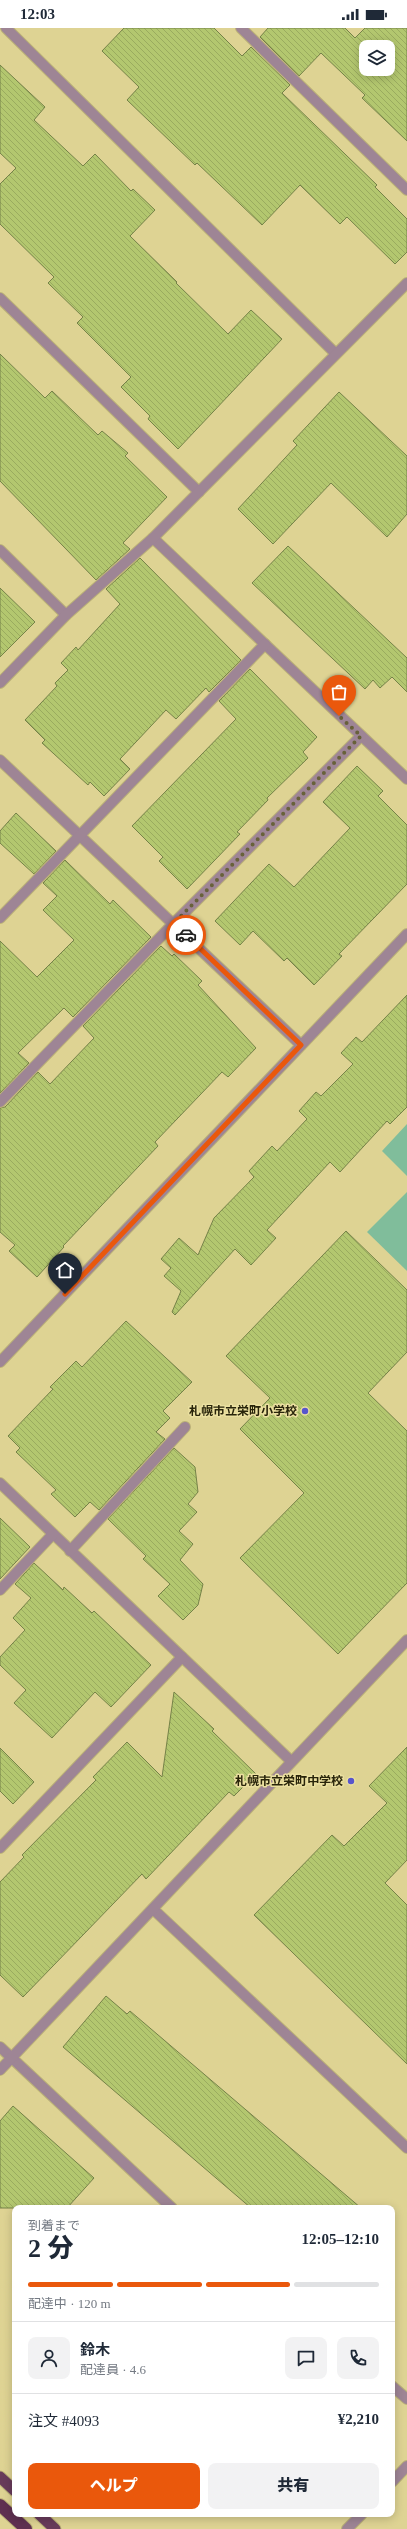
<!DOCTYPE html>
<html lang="ja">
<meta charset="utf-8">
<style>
:root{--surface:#fff;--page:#f2f2f3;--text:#1f2937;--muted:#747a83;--line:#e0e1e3;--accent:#ea580c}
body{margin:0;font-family:"Times New Roman","Noto Sans JP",serif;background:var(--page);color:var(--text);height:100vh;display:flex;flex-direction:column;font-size:15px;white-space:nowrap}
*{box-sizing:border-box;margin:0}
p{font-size:13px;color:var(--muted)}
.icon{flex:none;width:22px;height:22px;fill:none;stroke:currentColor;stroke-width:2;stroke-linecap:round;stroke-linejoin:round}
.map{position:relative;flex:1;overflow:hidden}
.panel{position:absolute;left:12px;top:2177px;width:383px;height:312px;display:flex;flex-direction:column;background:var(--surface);border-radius:8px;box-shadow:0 2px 10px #0003}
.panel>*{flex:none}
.tools{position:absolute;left:359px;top:12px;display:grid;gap:8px}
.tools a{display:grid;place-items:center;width:36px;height:36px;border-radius:8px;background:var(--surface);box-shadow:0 2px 10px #0003;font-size:20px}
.pin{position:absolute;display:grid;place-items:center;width:34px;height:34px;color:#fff;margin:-41px -17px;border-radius:50% 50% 50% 0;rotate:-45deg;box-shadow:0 0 4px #0007}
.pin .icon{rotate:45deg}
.courier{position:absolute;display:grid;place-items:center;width:40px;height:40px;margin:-20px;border:3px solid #ea580c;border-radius:50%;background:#fff;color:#222;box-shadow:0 1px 5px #0007}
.summary em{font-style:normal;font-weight:800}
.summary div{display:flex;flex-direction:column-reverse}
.summary{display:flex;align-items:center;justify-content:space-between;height:68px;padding:0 16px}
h1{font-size:26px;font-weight:800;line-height:30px}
.bar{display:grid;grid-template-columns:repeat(4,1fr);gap:6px 4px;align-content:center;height:48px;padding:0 16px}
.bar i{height:5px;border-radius:3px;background:var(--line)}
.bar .selected{background:var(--accent)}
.bar p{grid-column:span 4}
.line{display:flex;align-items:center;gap:10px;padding:0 16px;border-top:1px solid var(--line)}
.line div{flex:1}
.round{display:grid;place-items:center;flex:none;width:42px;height:42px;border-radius:8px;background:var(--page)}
.button{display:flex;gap:8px;margin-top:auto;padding:8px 16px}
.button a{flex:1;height:46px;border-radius:8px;background:var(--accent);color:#fff;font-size:16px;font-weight:800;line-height:46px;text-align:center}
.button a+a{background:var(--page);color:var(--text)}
.status{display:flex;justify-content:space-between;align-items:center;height:28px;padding:0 20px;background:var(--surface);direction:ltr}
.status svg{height:11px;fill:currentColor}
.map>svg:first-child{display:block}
.park{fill:#80bd9b}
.building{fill:url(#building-back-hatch);stroke:#758248;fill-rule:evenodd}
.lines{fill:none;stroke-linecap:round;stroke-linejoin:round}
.minor-casing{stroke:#bab078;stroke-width:12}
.trunk-casing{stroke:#bab078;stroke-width:13}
.motorway-casing{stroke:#bab078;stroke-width:14}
.minor{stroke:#9e8595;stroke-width:10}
.trunk{stroke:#683b5a;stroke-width:11}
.motorway{stroke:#5f3051;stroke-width:12}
.done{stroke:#68613a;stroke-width:4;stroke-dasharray:0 7.2}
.route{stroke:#ea580c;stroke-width:5}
.poi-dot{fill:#5855cc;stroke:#ebe0a0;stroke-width:1.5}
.labels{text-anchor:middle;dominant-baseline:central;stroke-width:3;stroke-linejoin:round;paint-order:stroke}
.poi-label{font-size:12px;font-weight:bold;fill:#28240a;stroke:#ebe0a0;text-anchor:end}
</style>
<div class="status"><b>12:03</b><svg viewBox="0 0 49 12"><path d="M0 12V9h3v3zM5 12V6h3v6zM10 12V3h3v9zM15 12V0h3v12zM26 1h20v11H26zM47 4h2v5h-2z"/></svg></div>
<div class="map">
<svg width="407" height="2501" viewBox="0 0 407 2501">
<defs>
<pattern id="building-back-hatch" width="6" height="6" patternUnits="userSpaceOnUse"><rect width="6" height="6" fill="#b3c76f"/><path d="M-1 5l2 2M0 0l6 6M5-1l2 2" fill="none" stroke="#9aab5f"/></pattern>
</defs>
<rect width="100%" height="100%" fill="#ded393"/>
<!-- park -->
<g class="park">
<polygon points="407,1096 407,1148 382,1123"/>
<polygon points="407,1164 407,1243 367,1204"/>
</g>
<!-- building -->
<g class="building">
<polygon points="124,0 214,0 242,28 251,19 290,57 282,65 377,157 375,159 407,191 407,224 395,236 347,189 340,196 300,157 262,197 197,135 195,137 127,72 139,59 102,23"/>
<path d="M 268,0 L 345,0 L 355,10 L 365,0 L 407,0 L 407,113 L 362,70 L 365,67 L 321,25 L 299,48 L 260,9 ZM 366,19 L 388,19 L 388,41 L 366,41 Z"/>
<polygon points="0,37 45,79 34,92 83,138 95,126 131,163 133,161 155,182 130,208 177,254 176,255 228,306 251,282 282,311 178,421 148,391 150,388 121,359 131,349 77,295 83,289 48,255 54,249 0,196 0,156 16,140 0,125"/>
<polygon points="0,326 45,370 52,363 98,407 102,403 128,425 125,428 167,469 123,515 130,521 96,552 0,453"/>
<polygon points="339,364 407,428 407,486 387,509 331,455 273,516 238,481 297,417 293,413"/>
<polygon points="288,518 407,630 407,664 392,649 380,660 373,652 365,661 252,555"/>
<polygon points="140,530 241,632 209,664 206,660 176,691 166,682 120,731 130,741 104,768 90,754 88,757 42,715 45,712 25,692 57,658 55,655 68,642 61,635 76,619 78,622 120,576 106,561"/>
<polygon points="0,560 35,594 0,629"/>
<polygon points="250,641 317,709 303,724 308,730 267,770 268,772 237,804 240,806 187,861 159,833 163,829 132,798 236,691 219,673"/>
<polygon points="357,738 383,763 378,768 407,797 407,856 339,926 342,928 314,957 287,930 284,933 253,903 240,917 215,893 269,836 294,859 350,800 323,774"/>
<polygon points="16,785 56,823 34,846 0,815 0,803"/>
<polygon points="65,832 110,876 113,872 151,909 73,989 64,980 18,1025 29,1035 0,1065 0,913 37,949 74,912 43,882 57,868 43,855"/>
<polygon points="161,918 172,928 174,926 202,953 198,957 256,1020 228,1049 222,1044 155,1114 158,1118 63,1218 64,1219 37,1249 9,1223 15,1217 0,1204 0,1080 5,1079 38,1044 50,1056 94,1010 83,998"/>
<polygon points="407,967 407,1079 390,1096 387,1093 340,1144 330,1134 267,1202 276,1210 251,1237 235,1221 175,1287 172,1284 181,1263 164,1248 171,1240 161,1231 179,1210 198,1227 214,1190 254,1149 249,1143 272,1118 277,1123 307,1091 299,1083 316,1064 321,1068 353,1036 341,1025 356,1009 362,1014"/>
<polygon points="346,1203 407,1262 407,1324 368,1365 407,1403 407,1555 338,1626 240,1530 304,1465 240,1401 270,1370 226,1328"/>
<polygon points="126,1293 192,1354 163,1383 170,1390 156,1404 165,1411 99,1482 90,1474 75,1489 51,1466 56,1462 16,1424 20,1420 8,1408 53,1361 50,1359 76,1333 82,1339"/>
<polygon points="174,1420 195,1439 198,1464 188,1476 197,1484 179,1503 193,1516 180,1532 203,1556 198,1577 183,1592 158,1568 170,1556 143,1531 146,1528 108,1491"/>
<polygon points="0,1490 30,1519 0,1551"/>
<polygon points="34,1535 63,1562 64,1559 92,1585 94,1583 151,1637 111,1679 95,1664 52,1710 14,1675 26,1662 0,1637 0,1629 25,1602 13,1590 31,1570 15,1556"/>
<polygon points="174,1664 214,1701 212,1703 256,1746 234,1768 229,1764 146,1851 142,1846 23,1969 0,1947 0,1854 24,1829 22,1827 96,1752 93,1749 127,1714 162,1749"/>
<polygon points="407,1719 407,1832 385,1855 407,1877 407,2036 254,1887 332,1807 344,1818 387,1775 369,1758"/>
<polygon points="0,1720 34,1754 13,1776 0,1763"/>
<polygon points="106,1968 127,1986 130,1983 361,2180 251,2180 63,2019"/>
<polygon points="13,2078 94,2150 67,2180 0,2180 0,2093"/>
</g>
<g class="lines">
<!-- minor casing -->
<g class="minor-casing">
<g id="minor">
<polyline points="6,0 335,325"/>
<polyline points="241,0 407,162"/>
<polyline points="0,270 199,464"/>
<polyline points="153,510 407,751"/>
<polyline points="0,522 66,587"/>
<polyline points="0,655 66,587 153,510 407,255"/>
<polyline points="0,732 301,1017"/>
<polyline points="0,890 265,616"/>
<polyline points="0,1074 173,896 361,708"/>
<polyline points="0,1334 407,906"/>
<polyline points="0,1455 291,1733"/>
<polyline points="70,1523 185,1399"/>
<polyline points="0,1562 53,1506"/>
<polyline points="0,1820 182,1629"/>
<polyline points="153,1881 407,2120"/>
<polyline points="0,2019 172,2180"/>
<polyline points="0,2042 407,1612"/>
<polyline points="392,2358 407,2371"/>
<polyline points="392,2454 407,2438"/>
<polyline points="347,2501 362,2486"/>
</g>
</g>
<!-- trunk casing -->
<g class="trunk-casing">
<g id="trunk">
<polyline points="0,2449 15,2463"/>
<polyline points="39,2486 55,2501"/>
</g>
</g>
<!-- motorway casing -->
<g class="motorway-casing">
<polyline id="motorway" points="0,2477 26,2501"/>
</g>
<!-- minor -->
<use href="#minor" class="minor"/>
<!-- trunk -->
<use href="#trunk" class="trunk"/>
<!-- motorway -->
<use href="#motorway" class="motorway"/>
</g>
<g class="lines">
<!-- done -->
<polyline class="done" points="186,907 173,896 361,708 339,688"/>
<!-- route -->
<polyline class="route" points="65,1266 301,1017 186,907"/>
</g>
<!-- markers -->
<g class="poi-dot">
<circle cx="305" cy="1383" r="4"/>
<circle cx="351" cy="1753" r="4"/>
</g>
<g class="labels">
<!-- poi labels -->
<g class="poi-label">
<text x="297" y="1383">札幌市立栄町小学校</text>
<text x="343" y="1753">札幌市立栄町中学校</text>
</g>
</g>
</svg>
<div class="tools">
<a><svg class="icon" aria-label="layers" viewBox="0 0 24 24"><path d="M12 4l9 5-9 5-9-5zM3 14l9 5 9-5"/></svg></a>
</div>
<div class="pin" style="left:339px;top:688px;background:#ea580c"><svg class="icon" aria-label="bag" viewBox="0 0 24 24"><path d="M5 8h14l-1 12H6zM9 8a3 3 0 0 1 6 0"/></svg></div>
<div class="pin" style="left:65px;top:1266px;background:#1f2937"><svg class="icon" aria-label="home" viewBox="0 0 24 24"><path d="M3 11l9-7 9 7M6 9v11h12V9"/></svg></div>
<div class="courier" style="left:186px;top:907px"><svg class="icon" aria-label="car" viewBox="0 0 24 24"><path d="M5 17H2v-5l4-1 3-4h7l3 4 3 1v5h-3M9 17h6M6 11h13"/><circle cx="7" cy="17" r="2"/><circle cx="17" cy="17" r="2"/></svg></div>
<section class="panel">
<div class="summary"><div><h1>2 分</h1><p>到着まで</p></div><em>12:05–12:10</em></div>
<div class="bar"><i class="selected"></i><i class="selected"></i><i class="selected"></i><i></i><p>配達中 · 120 m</p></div>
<div class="line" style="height:72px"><a class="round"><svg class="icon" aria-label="person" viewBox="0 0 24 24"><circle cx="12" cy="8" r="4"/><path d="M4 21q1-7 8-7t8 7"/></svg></a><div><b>鈴木</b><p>配達員 · 4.6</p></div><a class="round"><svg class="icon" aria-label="chat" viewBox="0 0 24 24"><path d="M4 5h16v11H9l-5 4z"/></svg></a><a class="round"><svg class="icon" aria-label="phone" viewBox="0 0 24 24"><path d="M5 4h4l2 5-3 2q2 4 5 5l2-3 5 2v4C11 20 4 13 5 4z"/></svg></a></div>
<div class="line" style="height:52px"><div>注文 #4093</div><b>¥2,210</b></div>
<div class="button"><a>ヘルプ</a><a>共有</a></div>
</section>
</div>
